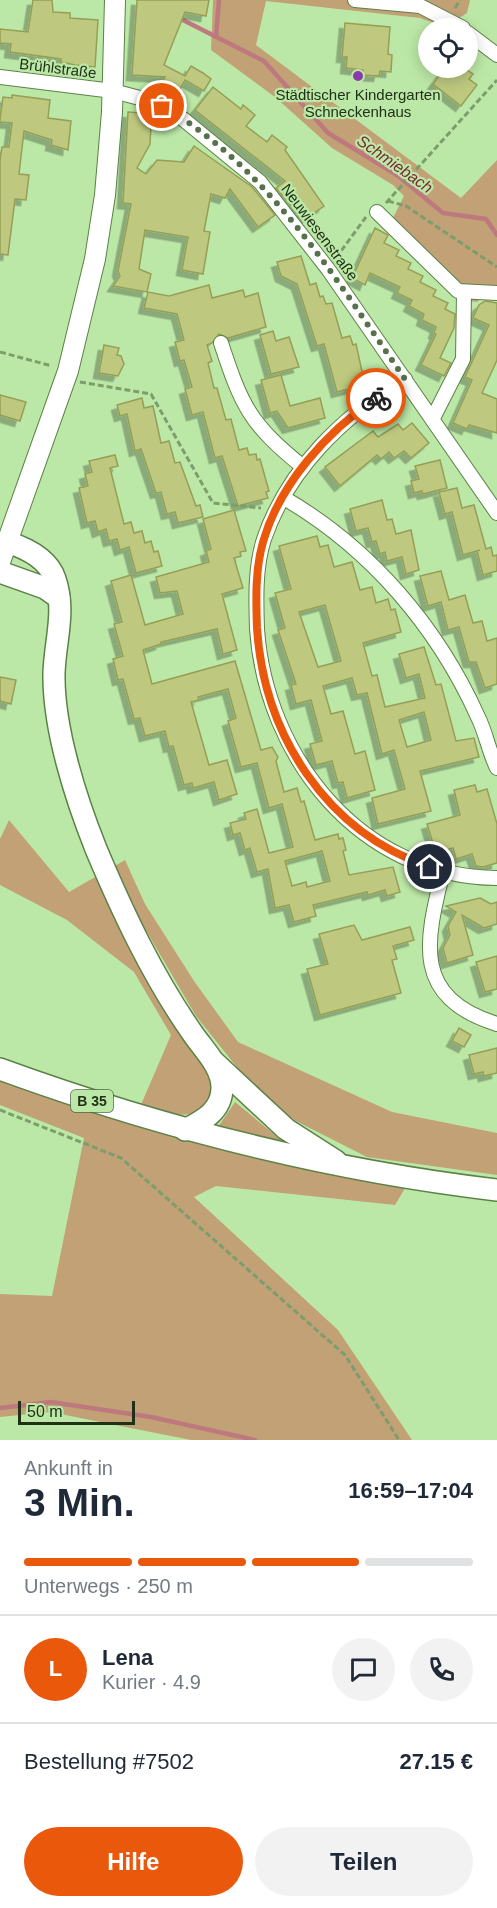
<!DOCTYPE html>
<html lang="de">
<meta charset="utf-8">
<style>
:root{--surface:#fff;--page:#f2f2f3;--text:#1f2937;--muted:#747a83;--line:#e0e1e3;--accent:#ea580c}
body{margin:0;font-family:Helvetica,sans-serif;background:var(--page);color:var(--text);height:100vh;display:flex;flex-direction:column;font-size:22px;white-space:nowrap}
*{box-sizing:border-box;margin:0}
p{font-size:20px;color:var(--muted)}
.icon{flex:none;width:33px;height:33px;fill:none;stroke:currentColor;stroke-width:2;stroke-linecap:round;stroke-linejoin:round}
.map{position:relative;height:1440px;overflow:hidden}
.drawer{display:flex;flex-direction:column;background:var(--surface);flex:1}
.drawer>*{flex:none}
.controls{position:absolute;left:418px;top:18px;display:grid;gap:12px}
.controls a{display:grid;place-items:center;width:60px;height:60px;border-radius:50%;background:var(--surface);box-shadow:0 3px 15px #0003;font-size:30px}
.scale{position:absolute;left:18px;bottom:15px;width:117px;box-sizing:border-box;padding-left:6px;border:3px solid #213118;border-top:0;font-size:16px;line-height:21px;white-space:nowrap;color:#213118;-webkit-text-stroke:4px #bce8a7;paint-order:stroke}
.pin{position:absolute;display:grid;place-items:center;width:51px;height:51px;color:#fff;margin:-26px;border:3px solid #fff;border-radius:50%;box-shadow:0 2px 6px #0007}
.courier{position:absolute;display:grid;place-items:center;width:60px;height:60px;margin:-30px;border:4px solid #ea580c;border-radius:50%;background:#fff;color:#222;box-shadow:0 2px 8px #0007}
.overview em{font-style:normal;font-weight:700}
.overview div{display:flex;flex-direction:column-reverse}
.overview{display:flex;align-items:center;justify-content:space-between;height:102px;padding:0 24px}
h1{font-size:39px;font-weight:700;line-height:45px}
.bar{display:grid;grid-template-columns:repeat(4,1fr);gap:9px 6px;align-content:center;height:72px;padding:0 24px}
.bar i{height:8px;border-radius:4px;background:var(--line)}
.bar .active{background:var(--accent)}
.bar p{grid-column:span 4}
.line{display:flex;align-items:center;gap:15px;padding:0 24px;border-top:2px solid var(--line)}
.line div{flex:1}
.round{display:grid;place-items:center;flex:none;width:63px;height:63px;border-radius:32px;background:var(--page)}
.button{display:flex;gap:12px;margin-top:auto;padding:12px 24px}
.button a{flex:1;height:69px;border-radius:36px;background:var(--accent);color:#fff;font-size:24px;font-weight:700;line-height:69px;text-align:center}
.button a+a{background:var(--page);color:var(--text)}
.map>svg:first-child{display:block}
.green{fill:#c1a175}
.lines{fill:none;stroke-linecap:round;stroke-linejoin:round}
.stream{stroke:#bd797e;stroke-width:4.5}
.building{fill:#bec97f;stroke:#959f56;stroke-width:1.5;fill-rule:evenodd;filter:url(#shadow)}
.street-casing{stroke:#5b8246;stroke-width:16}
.secondary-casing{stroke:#5b8246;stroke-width:22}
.primary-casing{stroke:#5b8246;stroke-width:24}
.path{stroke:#7c9d6c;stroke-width:3;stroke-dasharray:6 3;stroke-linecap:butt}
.street{stroke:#fff;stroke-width:14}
.secondary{stroke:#fff;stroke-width:20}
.primary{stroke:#fff;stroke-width:21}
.done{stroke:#57714a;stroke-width:6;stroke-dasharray:0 10.8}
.route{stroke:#ea580c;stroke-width:8}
.poi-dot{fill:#8b3aa9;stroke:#bce8a7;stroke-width:2}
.labels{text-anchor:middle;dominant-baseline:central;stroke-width:4.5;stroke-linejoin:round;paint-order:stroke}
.shield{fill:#bce8a7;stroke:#506843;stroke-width:1.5}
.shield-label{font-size:14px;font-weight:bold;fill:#213118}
.street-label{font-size:15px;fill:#213118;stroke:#bce8a7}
.poi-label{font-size:15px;fill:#213118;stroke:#bce8a7}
.water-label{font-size:16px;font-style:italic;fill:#7b2834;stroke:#bce8a7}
</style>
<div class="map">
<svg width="497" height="1440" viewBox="0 0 497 1440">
<defs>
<filter id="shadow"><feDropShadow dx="-5.5" dy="5.5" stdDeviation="0" flood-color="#0004"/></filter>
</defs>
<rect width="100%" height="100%" fill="#bce8a7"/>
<!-- green -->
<g class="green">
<polygon points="213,0 470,0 467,13 445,27 420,18 266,1 256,45 461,198 497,160 497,297 488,293 477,302 460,300 388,228 404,196 393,185 332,148 275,97 211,50"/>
<polygon points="9,820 69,892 97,876 180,1032 206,1070 211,1081 210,1101 195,1114 170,1115 140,1107 171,1035 134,972 67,920 0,885 0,839"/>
<polygon points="125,860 145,904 194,981 238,1042 392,1112 497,1133 497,1175 367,1157 294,1120 248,1081 196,1016 137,915 113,867"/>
<polygon points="0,1079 81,1108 154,1130 407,1185 395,1205 216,1186 194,1197 338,1330 412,1440 191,1440 50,1412 0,1417 0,1294 52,1296 84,1138 0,1105"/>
<polygon points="235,1102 281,1140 280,1142 218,1127"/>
</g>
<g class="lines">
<!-- stream -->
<g class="stream">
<polyline points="179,18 264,61 328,133 397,175 443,213 486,219 497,235"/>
<polyline points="216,37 219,0"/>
<polyline points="0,1408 51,1402 151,1417 255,1440"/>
</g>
</g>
<!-- building -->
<g class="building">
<polygon points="33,0 52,0 53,12 70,13 70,18 98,20 95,67 75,65 61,62 61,59 10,52 11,44 0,43 0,29 28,32"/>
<polygon points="137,0 209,0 206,16 185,12 164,65 185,76 191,66 203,73 211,79 204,91 185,80 174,100 158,91 165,77 132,75"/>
<polygon points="345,23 390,27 388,54 392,55 391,72 380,71 379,76 363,75 363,70 346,68 347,57 342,57"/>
<polygon points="445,68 464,68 473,74 469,79 477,85 461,106 433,84"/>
<polygon points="213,87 241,109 243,105 255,115 246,126 267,142 272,135 287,147 285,150 324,206 304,220 276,188 285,181 195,110"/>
<polygon points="12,95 50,100 48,118 71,121 68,150 51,145 52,140 24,131 19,174 29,175 26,200 15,199 8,255 0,254 0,160 2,147 9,147 12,123 0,122 0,119 3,97 12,98"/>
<polygon points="128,112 156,114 155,125 151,125 150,144 137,168 146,174 157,160 184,162 194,146 252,187 275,215 258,227 230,189 225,198 211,194 204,231 210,232 203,274 182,270 188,237 145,230 139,269 151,274 147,292 113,286 120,276 118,271 131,204 123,203"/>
<polygon points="375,228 388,235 384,243 399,250 396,256 411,263 408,269 423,276 420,282 436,290 433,296 448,303 445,309 455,314 454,328 440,358 451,363 444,376 421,365 436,334 434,333 436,327 422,320 424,314 409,306 412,300 397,293 400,287 370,273 365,285 352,278"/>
<polygon points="301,256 310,285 316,283 320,297 323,296 326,304 332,303 342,338 350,336 353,345 356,344 365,385 337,392 324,344 317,346 297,284 281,276 277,262"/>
<polygon points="209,285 212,298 243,290 245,297 258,293 266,327 228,338 219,334 212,343 207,345 212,361 208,363 214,388 217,388 226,420 231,419 239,450 247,448 249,455 256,454 257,460 260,459 269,491 266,492 268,498 238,506 222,456 215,458 203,412 192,415 185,389 192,387 184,360 180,361 175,342 184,340 177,314 144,308 148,292 169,296"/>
<polygon points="485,301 497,303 497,360 482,393 497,399 497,433 469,425 467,429 453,423 472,380 465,377 489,325 473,318 479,305"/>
<polygon points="273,331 276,341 289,337 299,367 271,374 260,335"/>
<polygon points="104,345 119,348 117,355 121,356 124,364 118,376 99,373"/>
<polygon points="281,375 290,406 320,398 325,418 288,428 277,411 270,413 261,380"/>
<polygon points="0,395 26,402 20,421 0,415"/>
<polygon points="142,398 144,408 153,406 161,443 169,441 175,463 180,462 196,506 200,505 203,517 178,523 175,512 167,514 161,492 156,493 141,449 135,451 127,414 120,416 117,405"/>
<polygon points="412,423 429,443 411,458 404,451 394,458 389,452 381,459 377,455 340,486 325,467 373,431 378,437 398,424 403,430"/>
<polygon points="115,455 118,466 110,468 124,524 131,522 134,533 142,531 145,543 151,541 154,552 158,551 162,566 136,573 129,547 120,550 117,539 109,541 106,529 98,532 95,521 87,523 79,488 88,486 85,474 92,472 89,461"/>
<polygon points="440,460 447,488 423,494 422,491 414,493 411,481 419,479 415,466"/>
<polygon points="457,488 462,508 474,505 486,549 491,547 493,556 497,555 497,571 483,575 477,551 480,550 463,555 452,512 445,514 439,492"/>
<polygon points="382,500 387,520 392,519 396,534 411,530 419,570 406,574 402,557 387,561 385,552 380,554 376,541 372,542 368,528 356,531 350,509"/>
<path d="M 234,510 L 246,551 L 240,552 L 241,556 L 234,558 L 243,588 L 222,594 L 237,650 L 223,654 L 217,629 L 161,642 L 161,644 L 143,650 L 152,684 L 235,661 L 261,750 L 272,747 L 278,757 L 276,761 L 284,792 L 297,788 L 301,802 L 304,801 L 315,840 L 338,834 L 339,839 L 343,838 L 346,850 L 343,851 L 349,875 L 393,867 L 400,892 L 387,896 L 385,890 L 368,895 L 367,892 L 313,905 L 316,916 L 294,922 L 289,905 L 275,908 L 268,869 L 257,872 L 250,848 L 245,850 L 240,833 L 233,835 L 230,823 L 246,819 L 244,813 L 257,809 L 269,853 L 293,847 L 282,804 L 269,808 L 257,763 L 241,767 L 228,721 L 236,718 L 228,689 L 198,697 L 199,700 L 191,702 L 209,765 L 227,760 L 237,794 L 219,800 L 214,782 L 193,788 L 192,783 L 184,785 L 173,746 L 169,747 L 165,731 L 145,736 L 140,718 L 134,719 L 123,679 L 118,680 L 113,659 L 123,656 L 114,624 L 122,622 L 111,581 L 131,575 L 145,625 L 183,614 L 177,591 L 160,593 L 156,577 L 209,562 L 206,551 L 211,549 L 203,519 ZM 322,851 L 330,881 L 307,887 L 306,882 L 292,886 L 285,861 Z"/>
<path d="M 317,536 L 320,547 L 328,545 L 334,567 L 352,562 L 360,590 L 372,587 L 376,603 L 388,599 L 391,610 L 395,609 L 401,632 L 363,643 L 372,676 L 377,675 L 385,707 L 425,698 L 419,674 L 406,678 L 399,654 L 424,647 L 436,685 L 441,684 L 456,741 L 474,738 L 479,757 L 420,771 L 431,811 L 378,824 L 372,798 L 405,789 L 394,750 L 382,754 L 367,693 L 357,695 L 352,678 L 323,686 L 331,714 L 343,711 L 355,754 L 365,751 L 375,790 L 347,798 L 343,782 L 338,783 L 332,761 L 316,765 L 310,744 L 322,741 L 311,700 L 296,704 L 291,685 L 296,684 L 278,630 L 285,628 L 275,593 L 291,589 L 279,546 ZM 325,605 L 341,661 L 318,667 L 299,612 ZM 424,712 L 431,740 L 407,747 L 399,720 Z"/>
<polygon points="441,571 449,600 465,595 473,623 482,621 487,641 497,638 497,684 485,688 476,662 469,662 459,627 448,630 441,602 428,606 420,576"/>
<polygon points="0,677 16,680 11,704 0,701"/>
<polygon points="475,785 477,792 487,789 497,824 497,863 483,867 476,866 472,854 456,859 453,848 436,853 427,824 460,815 454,790"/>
<polygon points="480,898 491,904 497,902 497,924 484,928 462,915 473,955 447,963 443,948 450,935 448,926 456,912 446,906"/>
<polygon points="354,925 362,940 410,927 414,940 393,946 397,959 392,960 401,993 320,1015 307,969 328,964 319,934"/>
<polygon points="497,956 497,989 485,992 476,962"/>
<polygon points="459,1028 471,1035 464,1047 452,1041"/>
<polygon points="497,1048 497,1073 484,1076 483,1072 474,1074 469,1055"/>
</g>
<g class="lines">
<!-- street casing -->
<g class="street-casing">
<g id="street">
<polyline points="355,0 420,6 463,28"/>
<polyline points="468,33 497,55"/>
<polyline points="0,77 113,91 151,101 183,119 260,182 328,269 497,513"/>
<polyline points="377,212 458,291 497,293"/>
<path d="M 221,343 C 242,407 250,424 303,467"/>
<path d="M 405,379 C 343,416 288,469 264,539 C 255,567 256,599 257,629 C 266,757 360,877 497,878"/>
<polyline points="433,418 463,359 464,293"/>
<path d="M 284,498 C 370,548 437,626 478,717 C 486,733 489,752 497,768"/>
<path d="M 443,871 C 426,941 411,997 497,1024"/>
</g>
</g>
<!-- secondary casing -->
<g class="secondary-casing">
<polyline id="secondary" points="0,562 68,371 95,259 105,195 112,112 115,0"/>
</g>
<!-- primary casing -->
<g class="primary-casing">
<g id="primary">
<path d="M 7,542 C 26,548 48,558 55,579 C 66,611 55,641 54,673 C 53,728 76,799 96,849 C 123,913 153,977 193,1034 C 204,1050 223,1068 222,1089 C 221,1112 202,1121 185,1130"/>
<polyline points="0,572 45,588 59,598"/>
<polyline points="214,1062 286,1129 336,1161"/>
<path d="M 0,1069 C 162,1128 326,1170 497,1190"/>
</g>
</g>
<!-- path -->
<g class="path">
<polyline points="455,8 460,0"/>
<polyline points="388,201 406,206 497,267"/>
<polyline points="386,203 497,80"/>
<polyline points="336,258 366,217"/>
<polyline points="0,352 52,366"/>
<polyline points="80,382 151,394 213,503 261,508"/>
<polyline points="0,1110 121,1158 345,1355 399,1440"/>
</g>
<!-- street -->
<use href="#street" class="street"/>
<!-- secondary -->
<use href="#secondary" class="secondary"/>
<!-- primary -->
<use href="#primary" class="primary"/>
</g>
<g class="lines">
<!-- done -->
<path class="done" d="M 162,106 C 270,168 336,280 405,379 L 376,398"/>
<!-- route -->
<path class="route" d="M 376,398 C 327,432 280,483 263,542 C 255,570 256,600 257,628 C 264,735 326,832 430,867"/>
</g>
<!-- markers -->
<circle class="poi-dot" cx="358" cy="76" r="6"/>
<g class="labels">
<!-- shield labels -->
<rect class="shield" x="71" y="1090" width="42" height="22" rx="4.5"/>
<g class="shield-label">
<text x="92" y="1101">B 35</text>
</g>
<!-- street labels -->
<g class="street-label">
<text transform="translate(58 68) rotate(7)">Brühlstraße</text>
<text transform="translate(320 232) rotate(53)">Neuwiesenstraße</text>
</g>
<!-- poi labels -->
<g class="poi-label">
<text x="358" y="94">Städtischer Kindergarten<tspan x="358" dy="17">Schneckenhaus</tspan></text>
</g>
<!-- water labels -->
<g class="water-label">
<text transform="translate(395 164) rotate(35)">Schmiebach</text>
</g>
</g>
</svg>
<div class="controls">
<a><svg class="icon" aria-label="locate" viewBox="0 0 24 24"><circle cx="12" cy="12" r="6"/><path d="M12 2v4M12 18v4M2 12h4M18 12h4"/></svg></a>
</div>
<div class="scale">50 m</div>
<div class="pin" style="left:162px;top:106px;background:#ea580c"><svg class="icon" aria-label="bag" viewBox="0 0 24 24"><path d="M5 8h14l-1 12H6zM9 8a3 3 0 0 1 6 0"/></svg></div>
<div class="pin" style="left:430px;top:867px;background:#1f2937"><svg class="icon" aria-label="home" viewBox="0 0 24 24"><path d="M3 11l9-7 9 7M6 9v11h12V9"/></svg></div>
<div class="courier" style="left:376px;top:398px"><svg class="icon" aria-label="bike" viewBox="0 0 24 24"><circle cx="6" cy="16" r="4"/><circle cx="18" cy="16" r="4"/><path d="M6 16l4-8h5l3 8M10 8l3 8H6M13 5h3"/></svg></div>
</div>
<section class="drawer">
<div class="overview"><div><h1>3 Min.</h1><p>Ankunft in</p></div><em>16:59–17:04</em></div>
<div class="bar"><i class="active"></i><i class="active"></i><i class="active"></i><i></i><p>Unterwegs · 250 m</p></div>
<div class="line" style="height:108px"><b class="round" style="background:var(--accent);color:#fff">L</b><div><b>Lena</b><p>Kurier · 4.9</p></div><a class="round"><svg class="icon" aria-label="chat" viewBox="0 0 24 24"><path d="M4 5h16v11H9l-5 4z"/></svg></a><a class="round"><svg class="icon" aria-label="phone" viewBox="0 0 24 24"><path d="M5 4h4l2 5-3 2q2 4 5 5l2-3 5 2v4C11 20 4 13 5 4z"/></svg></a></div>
<div class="line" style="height:78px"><div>Bestellung #7502</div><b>27.15 €</b></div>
<div class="button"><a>Hilfe</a><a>Teilen</a></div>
</section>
